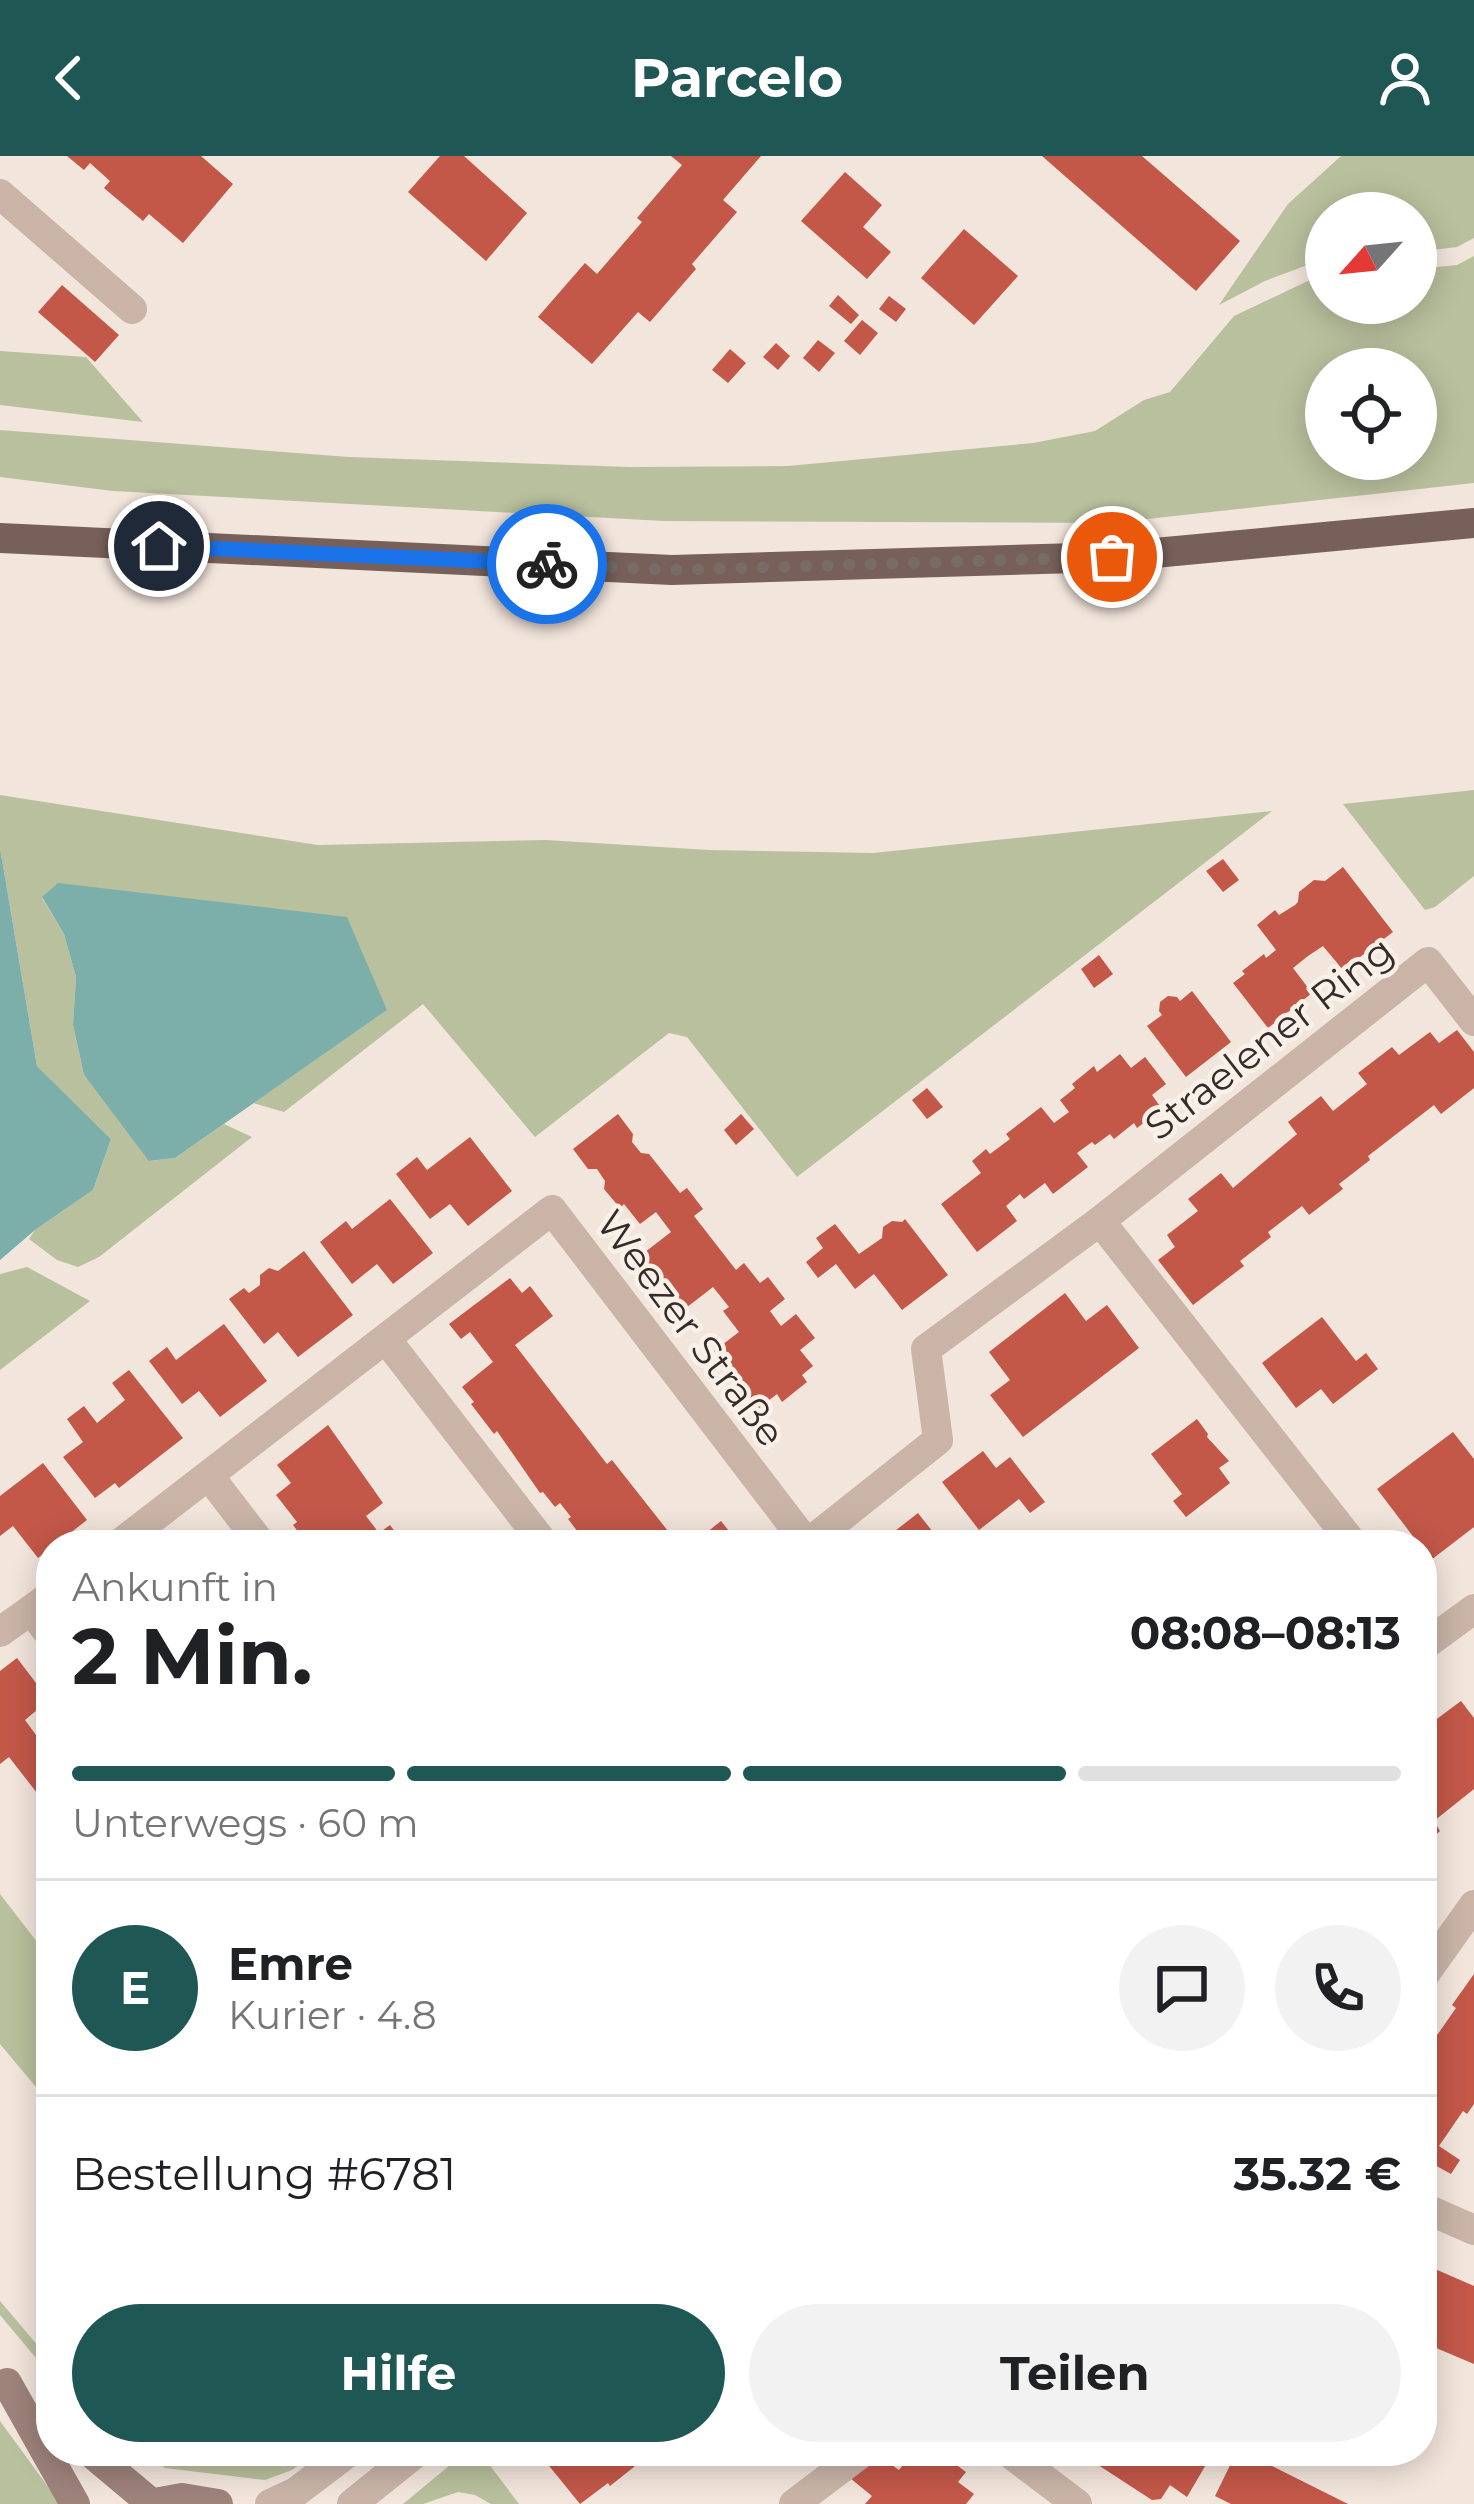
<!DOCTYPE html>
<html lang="de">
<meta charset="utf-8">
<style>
:root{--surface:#fff;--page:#f2f2f2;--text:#202124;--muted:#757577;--line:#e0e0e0;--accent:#1f5754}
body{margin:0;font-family:Montserrat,sans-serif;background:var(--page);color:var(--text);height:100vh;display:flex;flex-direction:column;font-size:45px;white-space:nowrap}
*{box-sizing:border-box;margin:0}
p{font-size:39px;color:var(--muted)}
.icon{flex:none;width:66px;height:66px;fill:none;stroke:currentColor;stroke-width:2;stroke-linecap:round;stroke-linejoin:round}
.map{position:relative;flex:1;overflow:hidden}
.panel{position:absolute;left:36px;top:1374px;width:1401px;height:936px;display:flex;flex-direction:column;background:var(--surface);border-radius:48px;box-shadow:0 6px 30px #0003}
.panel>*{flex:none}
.needle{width:78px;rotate:243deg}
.controls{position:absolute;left:1305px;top:36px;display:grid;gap:24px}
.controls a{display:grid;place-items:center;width:132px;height:132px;border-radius:50%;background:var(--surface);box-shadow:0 6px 30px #0003;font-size:60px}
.pin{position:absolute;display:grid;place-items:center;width:102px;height:102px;color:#fff;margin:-51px;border:6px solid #fff;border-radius:50%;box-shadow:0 3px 12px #0007}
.courier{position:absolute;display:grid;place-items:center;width:120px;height:120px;margin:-60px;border:9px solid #1a73e8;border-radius:50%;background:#fff;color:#222;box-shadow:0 3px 15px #0007}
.headline em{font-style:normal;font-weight:700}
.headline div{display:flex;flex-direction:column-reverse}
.headline{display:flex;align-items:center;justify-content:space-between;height:204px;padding:0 36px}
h1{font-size:78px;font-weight:700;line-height:90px}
.bar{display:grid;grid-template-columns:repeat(4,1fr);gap:18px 12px;align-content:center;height:144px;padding:0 36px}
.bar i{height:15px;border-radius:9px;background:var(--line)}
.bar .on{background:var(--accent)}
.bar p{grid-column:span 4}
.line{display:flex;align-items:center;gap:30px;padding:0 36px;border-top:3px solid var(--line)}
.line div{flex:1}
.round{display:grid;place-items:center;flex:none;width:126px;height:126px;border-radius:63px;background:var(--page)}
.primary-button{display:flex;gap:24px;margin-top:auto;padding:24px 36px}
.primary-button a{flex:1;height:138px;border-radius:72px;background:var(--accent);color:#fff;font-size:48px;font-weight:700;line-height:138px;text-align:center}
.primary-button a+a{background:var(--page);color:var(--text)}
header{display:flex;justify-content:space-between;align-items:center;height:156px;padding:0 36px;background:var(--accent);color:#fff;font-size:54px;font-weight:700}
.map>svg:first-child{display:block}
.green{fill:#b9c09d;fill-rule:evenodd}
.water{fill:#7caeaa}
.building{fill:#c35849}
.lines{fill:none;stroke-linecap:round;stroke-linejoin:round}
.street{stroke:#cab4a8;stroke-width:30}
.secondary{stroke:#9d837a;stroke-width:30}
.primary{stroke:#78605a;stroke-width:30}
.done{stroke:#786c67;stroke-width:12;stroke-dasharray:0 21.6}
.route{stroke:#1a73e8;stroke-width:15}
.labels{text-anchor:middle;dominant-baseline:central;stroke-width:9;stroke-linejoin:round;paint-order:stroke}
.street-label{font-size:39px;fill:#372b28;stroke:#f9f0e9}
</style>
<header><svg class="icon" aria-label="back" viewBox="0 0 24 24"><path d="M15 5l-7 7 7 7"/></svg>Parcelo<svg class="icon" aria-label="person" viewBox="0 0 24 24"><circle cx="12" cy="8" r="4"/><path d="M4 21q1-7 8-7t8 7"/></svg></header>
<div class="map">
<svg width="1474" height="2348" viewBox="0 0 1474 2348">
<rect width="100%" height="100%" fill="#f2e5dc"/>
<!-- green -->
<g class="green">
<polygon points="1341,0 1474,0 1474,82 1457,91 1416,96 1416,57 1326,57 1326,102 1265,125 1219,149 1288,48"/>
<path d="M 1474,100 L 1474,327 L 1111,367 L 663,365 L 113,335 L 0,321 L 0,274 L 349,301 L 629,311 L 788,310 L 1033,287 L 1095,275 L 1144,244 L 1170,236 L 1234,160 L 1314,122 L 1326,121 L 1326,147 L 1416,147 L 1416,113 L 1457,109 ZM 1326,213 L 1416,213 L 1416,303 L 1326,303 Z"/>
<polygon points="0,195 86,201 143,266 0,249"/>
<polygon points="1474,634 1474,720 1435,751 1425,754 1343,648"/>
<polygon points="0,639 318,689 546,684 709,694 873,697 1272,655 797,1021 687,881 669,877 535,981 423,848 284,956 253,947 387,854 42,742 64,778 76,821 73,869 84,919 150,1005 175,1002 224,968 252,981 99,1101 78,1111 57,1104 29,1083 35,1074 93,1034 111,983 37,910 0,692"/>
<polygon points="27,1111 90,1145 0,1214 0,1118"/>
<polygon points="0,1738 51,1804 51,1949 0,1888"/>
<polygon points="0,2145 51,2205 51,2220 0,2159"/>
<polygon points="0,2265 54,2339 59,2348 0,2348"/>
<polygon points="141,2295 319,2295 292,2314 265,2324 165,2312"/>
<polygon points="467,2295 479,2295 519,2348 491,2348 475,2339 458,2336 423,2348 403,2348"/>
</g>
<!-- water -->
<g class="water">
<polygon points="0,692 37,910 111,983 93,1034 35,1074 0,1104"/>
<polygon points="58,727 347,761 387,854 175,1002 149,1005 84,919 73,869 76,821 64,778 42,741"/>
</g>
<!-- building -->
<g class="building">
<polygon points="67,0 201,0 233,28 183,87 149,58 143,65 104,32 110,25 90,7 84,14"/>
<polygon points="440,0 464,0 527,57 486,105 408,36"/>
<polygon points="671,0 761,0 723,44 737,56 692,108 696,113 650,166 638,156 592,208 538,161 585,107 597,118 642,66 637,62 682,9"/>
<polygon points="1042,0 1142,0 1240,85 1196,135"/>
<polygon points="845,16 882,49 863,71 891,96 867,123 801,65"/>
<polygon points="964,73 1018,120 974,169 921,122"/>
<polygon points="62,129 119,179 95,206 38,156"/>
<polygon points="838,139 859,159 851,168 829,150"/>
<polygon points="889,140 906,153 896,166 879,153"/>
<polygon points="862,164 878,177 860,199 844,185"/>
<polygon points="818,184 835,197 819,216 803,202"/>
<polygon points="776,187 790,200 778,214 763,201"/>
<polygon points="730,193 746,207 728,227 712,214"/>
<polygon points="1223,703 1239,724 1223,736 1206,715"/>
<polygon points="1343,711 1393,776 1343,814 1323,790 1308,800 1293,812 1312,837 1268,872 1233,827 1245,818 1242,815 1264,798 1266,802 1276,794 1257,769 1275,754 1279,759 1295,749 1298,746 1299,736 1314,724 1325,725"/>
<polygon points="1099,799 1113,818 1094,832 1081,813"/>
<polygon points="1192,835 1231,886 1186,921 1147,870 1162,859 1159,855 1160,846 1168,840 1177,841 1180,845"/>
<polygon points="1457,874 1474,896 1474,932 1441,958 1434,949 1368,1000 1370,1004 1339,1028 1343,1033 1309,1059 1302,1050 1268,1076 1271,1081 1240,1105 1244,1110 1193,1149 1158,1104 1175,1091 1167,1079 1198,1055 1188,1043 1221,1017 1233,1032 1297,978 1288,966 1321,940 1333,955 1367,928 1358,917 1392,891 1399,899 1430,876 1439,887"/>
<polygon points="1120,898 1131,912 1145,901 1166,928 1152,939 1162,953 1137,972 1134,967 1114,983 1110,978 1095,989 1092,986 1077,997 1088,1011 1053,1038 1045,1027 1024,1043 1020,1038 1006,1050 1017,1065 977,1096 941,1048 981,1017 972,1005 986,993 990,998 1010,983 1006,978 1041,951 1054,967 1069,956 1060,944 1075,932 1072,928 1094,910 1097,916"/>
<polygon points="927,932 943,951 927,963 912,944"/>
<polygon points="618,958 633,978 632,986 641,997 649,998 680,1037 687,1032 703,1053 694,1060 736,1114 744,1107 760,1127 768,1121 785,1143 770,1155 781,1170 796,1158 815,1182 800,1194 813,1210 802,1219 807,1226 782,1246 777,1238 758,1253 714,1195 739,1176 723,1155 729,1151 713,1131 682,1155 640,1100 671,1076 656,1056 640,1068 624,1048 620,1052 604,1033 605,1025 597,1013 588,1013 573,993"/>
<polygon points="741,958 754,973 736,989 724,974"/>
<polygon points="470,981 512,1035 468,1070 450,1048 430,1063 396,1018 417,1001 427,1014"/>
<polygon points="390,1043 433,1097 393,1128 377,1108 352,1128 320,1086 346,1065 352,1073"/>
<polygon points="905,1063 948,1119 902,1154 874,1118 855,1133 836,1108 818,1122 806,1106 823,1092 816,1082 835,1068 859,1098 882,1082 883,1071 892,1065 902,1066"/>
<polygon points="304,1095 353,1159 298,1201 278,1176 264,1188 229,1143 244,1132 249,1137 260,1129 260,1119 269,1112 278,1115"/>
<polygon points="510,1122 522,1137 530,1130 553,1160 515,1189 607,1308 612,1304 679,1389 588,1389 568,1363 571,1361 560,1347 555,1351 543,1336 540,1337 497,1275 494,1278 471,1248 474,1246 462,1231 493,1206 470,1176 461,1183 449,1168"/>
<polygon points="1065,1137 1086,1165 1107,1149 1139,1192 1023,1281 990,1239 1010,1224 989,1196"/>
<polygon points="1322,1161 1356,1205 1366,1197 1378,1213 1333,1248 1321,1233 1296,1252 1262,1207"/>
<polygon points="224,1168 267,1225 220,1261 199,1235 182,1248 149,1205 167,1191 176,1204"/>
<polygon points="129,1214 183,1282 119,1332 115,1327 95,1342 63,1301 83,1286 67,1263 84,1250 97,1267 125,1244 112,1227"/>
<polygon points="1197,1263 1208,1278 1207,1281 1229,1305 1219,1312 1230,1327 1186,1361 1173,1345 1182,1338 1151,1298"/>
<polygon points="328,1269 383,1347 366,1360 379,1377 390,1369 405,1389 308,1389 293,1369 297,1366 276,1339 291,1327 277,1309"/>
<polygon points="1453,1276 1474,1303 1474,1371 1431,1404 1377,1333"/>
<polygon points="983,1295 996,1312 1010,1301 1045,1346 1030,1357 1019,1343 979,1374 942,1326"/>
<polygon points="43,1307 87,1364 38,1402 13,1370 0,1380 0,1340"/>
<polygon points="918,1357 943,1389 877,1389"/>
<polygon points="721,1365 740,1389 691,1389"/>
<polygon points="17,1502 49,1544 25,1564 36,1579 46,1572 51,1578 51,1655 9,1601 0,1608 0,1515"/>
<polygon points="1461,1545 1474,1562 1474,1633 1434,1665 1440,1675 1427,1687 1422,1682 1422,1574"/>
<polygon points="1474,1818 1474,1948 1467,1958 1463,1955 1439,1990 1460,2004 1451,2018 1422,2002 1422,1891 1429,1882 1433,1885 1456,1852 1452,1849"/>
<polygon points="1435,2113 1474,2130 1474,2208 1422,2186 1422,2143"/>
<polygon points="537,2295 654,2295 610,2330 608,2327 580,2348"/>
<polygon points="914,2295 938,2295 966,2316 958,2326 974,2338 966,2348 865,2348 872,2340 850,2322 879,2300 899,2314"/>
<polygon points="1090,2295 1214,2295 1187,2341 1170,2329 1161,2343 1152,2344 1092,2305"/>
<polygon points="1237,2295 1254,2301 1348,2348 1231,2348 1215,2340"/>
</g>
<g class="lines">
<!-- street -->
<g class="street">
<polyline points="0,38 132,153"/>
<polyline points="386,1183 545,1389"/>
<polyline points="209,1320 262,1389"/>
<polyline points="807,1388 938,1284 926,1193 1100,1065"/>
<polyline points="118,1389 552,1054 808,1389"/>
<polyline points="1354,1389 1100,1065 1428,806 1474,865"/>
<polyline points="51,1439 31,1454 51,1480"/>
<polyline points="0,1476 31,1454"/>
<polyline points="1422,1491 1474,1453"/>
<polyline points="1422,1822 1474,1749"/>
<polyline points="1422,2051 1474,2074"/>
<polyline points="1007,2295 1077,2348"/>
<polyline points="270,2348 296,2336 350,2295"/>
<polyline points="352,2348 418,2295"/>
<polyline points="794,2348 864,2295"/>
</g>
<!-- secondary -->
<g class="secondary">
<polyline points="7,2227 75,2348"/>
<polyline points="89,2295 151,2347"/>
<polyline points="149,2348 182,2342 218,2348"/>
</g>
<!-- primary -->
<polyline class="primary" points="0,382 672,414 1112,401 1474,367"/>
</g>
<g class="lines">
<!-- done -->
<polyline class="done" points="547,408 672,414 1112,401"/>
<!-- route -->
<polyline class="route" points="159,390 547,408"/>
</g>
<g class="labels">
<!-- street labels -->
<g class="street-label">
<text transform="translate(1269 882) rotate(-38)">Straelener Ring</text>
<text transform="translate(691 1172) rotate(53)">Weezer Straße</text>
</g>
</g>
</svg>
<div class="controls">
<a><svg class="needle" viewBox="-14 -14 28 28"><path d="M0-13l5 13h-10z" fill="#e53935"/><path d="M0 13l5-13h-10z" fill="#757577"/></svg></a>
<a><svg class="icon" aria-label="locate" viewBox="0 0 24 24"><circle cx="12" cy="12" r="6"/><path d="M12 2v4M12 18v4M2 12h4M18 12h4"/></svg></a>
</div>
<div class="pin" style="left:1112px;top:401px;background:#ea580c"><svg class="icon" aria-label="bag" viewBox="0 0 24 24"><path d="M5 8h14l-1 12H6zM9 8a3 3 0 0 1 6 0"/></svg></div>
<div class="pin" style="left:159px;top:390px;background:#1f2937"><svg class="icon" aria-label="home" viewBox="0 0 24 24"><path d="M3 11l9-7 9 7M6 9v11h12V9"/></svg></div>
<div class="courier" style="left:547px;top:408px"><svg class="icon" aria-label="bike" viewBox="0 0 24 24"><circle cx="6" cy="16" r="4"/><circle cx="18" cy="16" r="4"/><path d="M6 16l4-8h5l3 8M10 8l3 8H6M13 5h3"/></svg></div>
<section class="panel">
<div class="headline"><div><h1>2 Min.</h1><p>Ankunft in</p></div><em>08:08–08:13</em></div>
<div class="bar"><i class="on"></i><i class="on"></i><i class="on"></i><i></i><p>Unterwegs · 60 m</p></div>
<div class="line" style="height:216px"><b class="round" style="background:var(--accent);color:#fff">E</b><div><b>Emre</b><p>Kurier · 4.8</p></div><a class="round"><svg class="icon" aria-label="chat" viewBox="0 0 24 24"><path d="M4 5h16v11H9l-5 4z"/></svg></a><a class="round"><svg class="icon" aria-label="phone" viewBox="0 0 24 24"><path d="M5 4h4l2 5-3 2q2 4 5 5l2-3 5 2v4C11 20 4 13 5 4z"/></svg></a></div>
<div class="line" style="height:156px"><div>Bestellung #6781</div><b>35.32 €</b></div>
<div class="primary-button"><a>Hilfe</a><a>Teilen</a></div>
</section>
</div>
